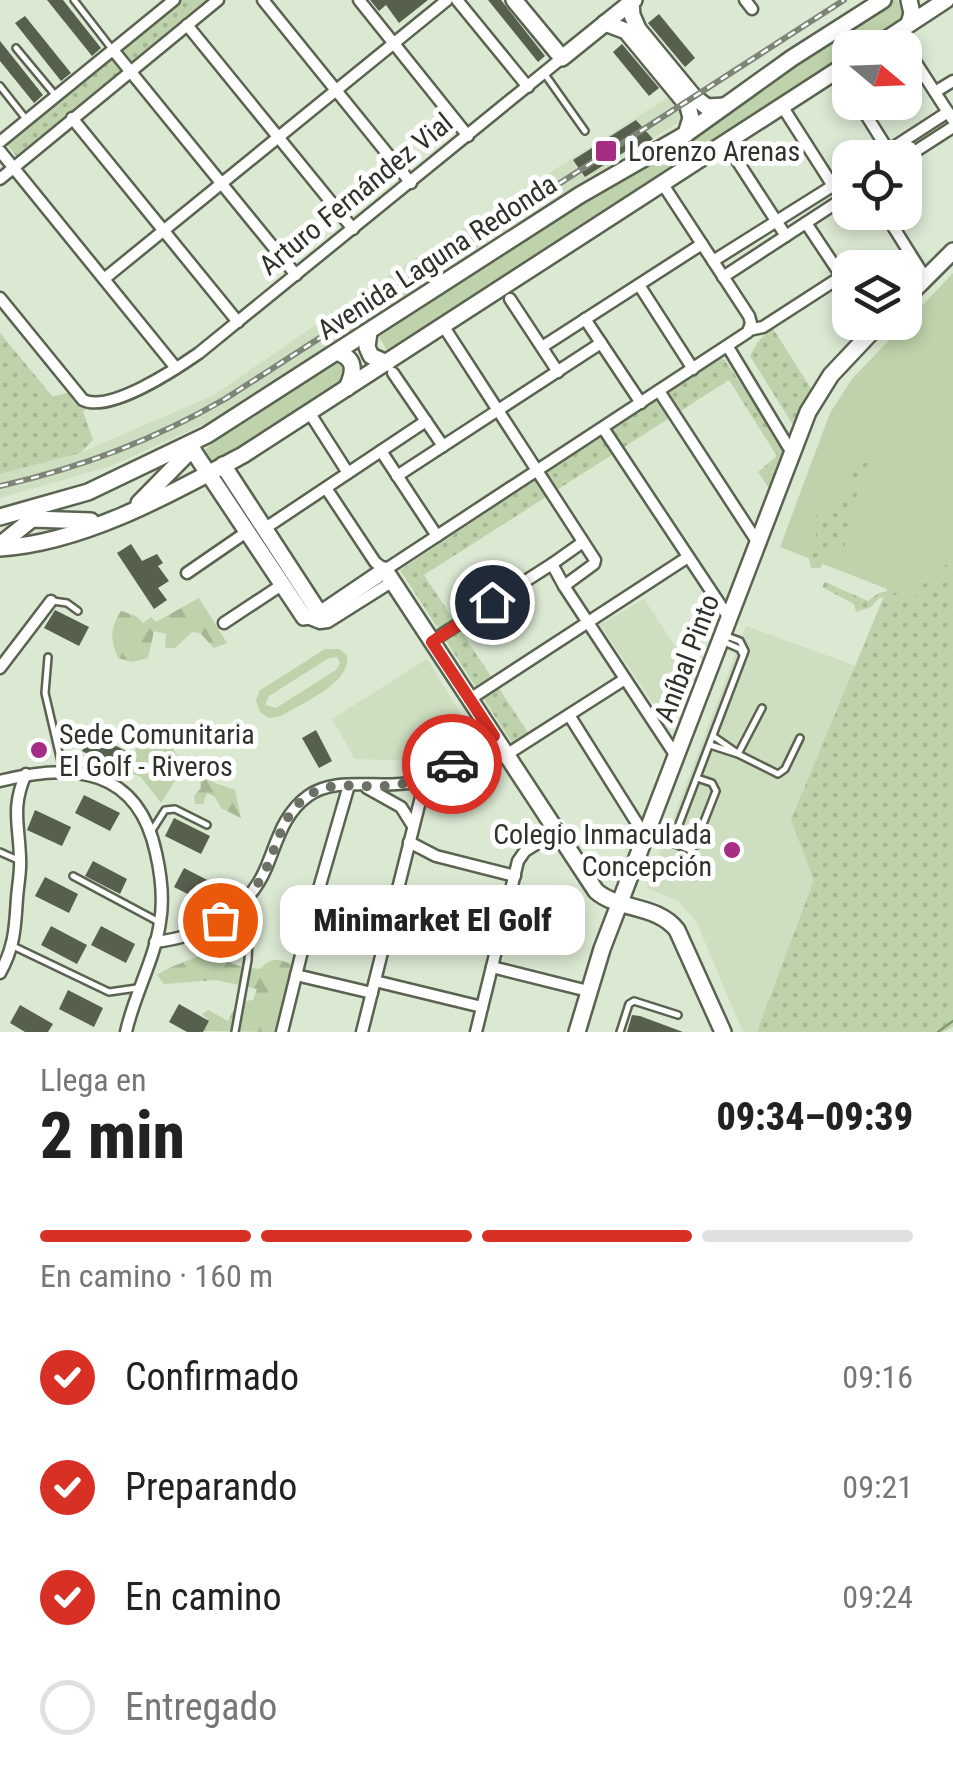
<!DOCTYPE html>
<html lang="es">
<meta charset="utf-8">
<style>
:root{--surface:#fff;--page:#f6f6f6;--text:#222;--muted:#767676;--line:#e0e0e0;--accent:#d93025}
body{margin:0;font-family:"Roboto Condensed",sans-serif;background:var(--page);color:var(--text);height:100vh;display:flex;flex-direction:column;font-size:38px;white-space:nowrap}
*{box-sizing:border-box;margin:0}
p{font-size:32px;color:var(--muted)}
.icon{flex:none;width:55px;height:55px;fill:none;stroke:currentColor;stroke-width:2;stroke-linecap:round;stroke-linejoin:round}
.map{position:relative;height:1032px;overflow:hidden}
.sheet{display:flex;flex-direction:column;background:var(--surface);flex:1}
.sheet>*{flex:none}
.needle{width:65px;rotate:109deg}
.fabs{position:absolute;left:832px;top:30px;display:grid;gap:20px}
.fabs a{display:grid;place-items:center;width:90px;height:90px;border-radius:20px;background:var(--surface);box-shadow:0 5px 15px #0003;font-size:50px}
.pin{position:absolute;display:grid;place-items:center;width:85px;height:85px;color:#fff;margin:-42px;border:5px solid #fff;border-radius:50%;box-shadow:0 2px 10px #0007}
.courier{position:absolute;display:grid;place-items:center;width:100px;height:100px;margin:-50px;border:8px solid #d93025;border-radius:50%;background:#fff;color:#222;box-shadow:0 2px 12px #0007}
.bubble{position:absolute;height:70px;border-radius:20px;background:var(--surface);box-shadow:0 5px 15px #0003;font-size:32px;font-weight:800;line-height:70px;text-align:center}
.head em{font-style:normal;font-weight:800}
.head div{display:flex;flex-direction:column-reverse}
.head{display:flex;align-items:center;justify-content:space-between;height:170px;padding:0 40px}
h1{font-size:65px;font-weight:800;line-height:75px}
.bar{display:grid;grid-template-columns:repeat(4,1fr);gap:15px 10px;align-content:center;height:120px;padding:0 40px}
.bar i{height:12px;border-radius:8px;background:var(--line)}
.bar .current{background:var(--accent)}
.bar p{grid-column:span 4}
ol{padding:0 40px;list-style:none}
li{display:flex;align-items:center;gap:30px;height:110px}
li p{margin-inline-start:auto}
li .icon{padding:10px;border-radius:50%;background:var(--accent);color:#fff;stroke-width:4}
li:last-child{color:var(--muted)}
li i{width:55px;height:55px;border:5px solid var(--line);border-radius:50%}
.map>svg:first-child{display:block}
.built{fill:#cedec1}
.grass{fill:#bed3ac;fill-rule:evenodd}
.forest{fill:url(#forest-firs)}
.park{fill:url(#park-dots)}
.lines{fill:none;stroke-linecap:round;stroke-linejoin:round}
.stream{stroke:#819b6b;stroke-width:2.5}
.building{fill:#56604d}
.lane-casing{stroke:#596350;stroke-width:10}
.street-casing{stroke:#596350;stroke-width:15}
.secondary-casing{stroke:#596350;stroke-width:20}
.lane{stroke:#fff;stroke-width:5}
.street{stroke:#fff;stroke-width:10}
.secondary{stroke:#fff;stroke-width:15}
.rail-casing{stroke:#7d8577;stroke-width:6}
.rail{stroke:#fff;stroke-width:2.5;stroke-dasharray:8;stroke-linecap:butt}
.done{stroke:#6b7265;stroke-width:10;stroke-dasharray:0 18}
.route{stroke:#d93025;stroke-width:12}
.poi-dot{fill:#a62d83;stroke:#fff;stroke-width:4}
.labels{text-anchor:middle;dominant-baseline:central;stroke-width:10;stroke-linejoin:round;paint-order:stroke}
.poi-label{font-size:28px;fill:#2e332a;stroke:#fff;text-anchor:start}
.street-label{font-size:28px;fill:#2e332a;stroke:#fff}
</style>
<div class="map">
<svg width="953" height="1032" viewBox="0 0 953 1032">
<defs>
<pattern id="forest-firs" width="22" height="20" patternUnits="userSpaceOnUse" patternTransform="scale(2.5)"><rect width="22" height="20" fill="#bed3ac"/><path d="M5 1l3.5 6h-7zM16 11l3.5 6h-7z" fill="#a4b694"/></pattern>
<pattern id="park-dots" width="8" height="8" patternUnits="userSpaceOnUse" patternTransform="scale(2.5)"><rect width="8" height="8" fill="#bed3ac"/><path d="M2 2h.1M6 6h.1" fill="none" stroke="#a4b694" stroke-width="1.8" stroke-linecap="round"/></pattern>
</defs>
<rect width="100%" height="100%" fill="#dbe8d2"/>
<!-- built -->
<g class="built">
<polygon points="670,96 681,112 681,121 528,215 222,416 111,466 0,498 0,474 80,453 214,395 365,291"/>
<polygon points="644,599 693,673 671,729 600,625"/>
<polygon points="746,626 856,666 791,820 814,880 757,1032 743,1032 696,921 678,901 647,888"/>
<polygon points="427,659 472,732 430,761 355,759 332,719"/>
</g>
<!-- grass -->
<g class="grass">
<polygon points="893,0 897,0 905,17 858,47 850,48 850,53 390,355 379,337 584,199 734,108"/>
<polygon points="953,273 953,583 934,590 917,602 916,615 876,742 854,763 848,777 836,824 822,863 838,875 757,1032 814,880 791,820 887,589 780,547 830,413 852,379"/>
<polygon points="334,354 349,381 233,455 207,468 201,457 204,450"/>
<path d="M 325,649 L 339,649 L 347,655 C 352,683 302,703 281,716 L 269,718 L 260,712 L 256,701 L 259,691 ZM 337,657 L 340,663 L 336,670 L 276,708 L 265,705 L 269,696 L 329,658 Z"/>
<polygon points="142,737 151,737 158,743 169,743 184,766 161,803 141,777 125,771"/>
</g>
<!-- forest -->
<g class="forest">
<path d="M 199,598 L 227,643 L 214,648 L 200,633 L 192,632 L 175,648 L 165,648 L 166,634 L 154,631 L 148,658 L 132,662 L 118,658 C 110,638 110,629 121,611 L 136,616 L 143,623 L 151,617 L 156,622 Z"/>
<polygon points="193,762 215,783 235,790 241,818 221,808 215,797 207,793 203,804 195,804 194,796 201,788 200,781 183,766"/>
<path d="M 206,954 L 242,967 L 260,969 C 270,959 276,957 290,964 L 291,977 L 282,1002 L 288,1011 L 282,1032 L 204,1031 L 209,1021 L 202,1014 L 208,1010 L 228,1021 L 238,1002 L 253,1000 L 257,989 L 216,980 L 164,984 L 157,975 C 166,968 193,958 206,954 Z"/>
</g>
<!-- park -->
<g class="park">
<polygon points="179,0 210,0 17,157 5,142"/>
<polygon points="772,327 812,390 796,430 750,356 757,343"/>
<polygon points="0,333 53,397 73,391 93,406 83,411 93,440 80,453 0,474"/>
<polygon points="720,358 725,360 785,450 771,491 758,472 777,456 729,380 424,575 529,734 513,744 400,570"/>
<path d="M 861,461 L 871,464 L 848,514 L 849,538 L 842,549 L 827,557 L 820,568 L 811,568 L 809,558 L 816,535 L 815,517 C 831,498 846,512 856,480 L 852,475 Z"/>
<polygon points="953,556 953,1027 943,1032 757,1032 814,880 791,820 882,603 923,595 928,588 879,598 871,607 856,612 854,604 822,587 825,582 868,601 879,593 932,582"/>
</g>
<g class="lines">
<!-- stream -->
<polyline class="stream" points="938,1032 953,1021"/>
</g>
<!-- building -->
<g class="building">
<polygon points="47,0 63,0 101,48 92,56"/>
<polygon points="370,0 428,0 399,23 386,5 379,11"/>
<polygon points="488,0 501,0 545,56 538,62"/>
<polygon points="659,14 695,58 685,67 648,23"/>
<polygon points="25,16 71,73 61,81 15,23"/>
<polygon points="0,41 43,95 34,103 0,61"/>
<polygon points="622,44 659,88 649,96 613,52"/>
<polygon points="636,120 653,139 639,148 637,144 585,177 573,160"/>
<polygon points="131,544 142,561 157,554 163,563 158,566 169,581 158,588 167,600 154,609 117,553"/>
<polygon points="55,610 89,627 79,646 44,628"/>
<polygon points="316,730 332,761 319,768 302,738"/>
<polygon points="91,733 126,751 117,769 82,751"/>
<polygon points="84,795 120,813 110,831 75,813"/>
<polygon points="35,810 71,827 62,846 27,830"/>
<polygon points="174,818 210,836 201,854 165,836"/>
<polygon points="93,861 127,879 120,894 85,876"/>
<polygon points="184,868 219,886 209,905 174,887"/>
<polygon points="45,877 78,894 69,913 35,896"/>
<polygon points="51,926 87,945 77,964 41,945"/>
<polygon points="101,926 135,944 126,963 91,945"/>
<polygon points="68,990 103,1008 94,1027 59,1009"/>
<polygon points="179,1004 209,1021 203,1032 187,1032 169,1022"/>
<polygon points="20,1005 53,1024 48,1032 25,1032 10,1023"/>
<polygon points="632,1015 640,1016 683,1032 627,1032"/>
</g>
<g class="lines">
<!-- lane casing -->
<g class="lane-casing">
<g id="lane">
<polyline points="74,0 112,49"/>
<polyline points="16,48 56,96"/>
<polyline points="544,73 585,131"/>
<polyline points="0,86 26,119"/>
<polyline points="53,601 67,603 78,611"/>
<polyline points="724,642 740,649 743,655"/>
<polyline points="48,657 45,693 63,770"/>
<polyline points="713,736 736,752"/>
<polyline points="710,745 738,754 778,774 785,769 800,738"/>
<polyline points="738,754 762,708"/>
<polyline points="697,778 712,783 716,791 694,847 690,850 675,844 673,840 745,651 740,641 724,635"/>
<polyline points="151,832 165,810 175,809 207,825"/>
<polyline points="0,852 18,860"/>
<polyline points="73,876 157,921"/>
<polyline points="13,946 109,992 137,988"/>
<polyline points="235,1032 248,960 251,897"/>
<polyline points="620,1032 629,1004 634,1001 678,1015"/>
</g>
</g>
<!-- street casing -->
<g class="street-casing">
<g id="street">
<polyline points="263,0 411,183"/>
<polyline points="359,0 468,136"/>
<polyline points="457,0 528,87"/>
<polyline points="745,0 752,9"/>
<polyline points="187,25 353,229"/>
<polyline points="896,32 953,120"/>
<polyline points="113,50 296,275"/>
<polyline points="837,70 850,90"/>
<polyline points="935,92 953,81"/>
<polyline points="858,102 893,158"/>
<polyline points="782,106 835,189"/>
<polyline points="72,118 238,322"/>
<polyline points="0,142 174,0"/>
<polyline points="725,142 786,236"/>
<polyline points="0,151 176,368"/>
<polyline points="877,158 948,112"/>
<polyline points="905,158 953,127"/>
<polyline points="0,179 218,0"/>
<polyline points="884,212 926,279"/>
<polyline points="806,223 850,289"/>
<polyline points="713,261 850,175"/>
<polyline points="723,277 850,194"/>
<polyline points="104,279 447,0"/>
<polyline points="639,285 693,369"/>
<path d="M 0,298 L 83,400 C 110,413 176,369 199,353 L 562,58"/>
<polyline points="510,299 558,372"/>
<polyline points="585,319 641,403"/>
<polyline points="444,327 595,560 594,564 564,586 552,564 583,542"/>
<polyline points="749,330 763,327 842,276"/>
<polyline points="542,347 702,244"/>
<polyline points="728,347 792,453"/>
<polyline points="393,373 443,446"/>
<polyline points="659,391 758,543"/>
<polyline points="309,412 348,473"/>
<polyline points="603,428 729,618"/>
<polyline points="381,451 437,536"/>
<polyline points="397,476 601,343"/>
<polyline points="326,488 375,562 385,570 748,332 751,323 749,316 662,183"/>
<polyline points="264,529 426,421"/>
<polyline points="187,573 248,531"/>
<polyline points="564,586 676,756"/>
<polyline points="305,617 320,623 328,622 393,581"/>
<polyline points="224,623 283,584"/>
<polyline points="432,641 552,564"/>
<polyline points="0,668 51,601"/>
<polyline points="470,699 688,557"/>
<polyline points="569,715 645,836"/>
<polyline points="506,755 625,679"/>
<path d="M 0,781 C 73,762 138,768 156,853 C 161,875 164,899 160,922 C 155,959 134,995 126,1032"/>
<polyline points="367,788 401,807 413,826"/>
<polyline points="409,842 436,856 515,876"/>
<polyline points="391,914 498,941"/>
<path d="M 155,942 C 201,937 247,913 266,868 C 277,842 283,814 308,796 C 337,775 380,790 414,782 C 443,774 469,753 494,736"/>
<polyline points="492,967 588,991"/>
<path d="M 0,973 C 15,946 15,927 17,898 C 18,884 21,871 20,858 C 19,824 11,807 26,774"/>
<polyline points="296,975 372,993"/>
<polyline points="375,981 482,1007"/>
<polyline points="282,1032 309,923 349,785"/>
<polyline points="362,1032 421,797 437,776"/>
<polyline points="476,1032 518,861 525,851 557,831"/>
</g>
</g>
<!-- secondary casing -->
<g class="secondary-casing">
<g id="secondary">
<polyline points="514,0 562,58 634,0"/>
<polyline points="909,0 912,13 909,24"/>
<polyline points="631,2 632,15 638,29 694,97 707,107 725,106"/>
<polyline points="605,23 626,31 688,106 691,118 686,134"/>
<polyline points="873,48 946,0"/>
<polyline points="905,299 953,251"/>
<polyline points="369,332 367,347 371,356 387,363"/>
<path d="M 336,352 C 356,358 355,371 347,388"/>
<path d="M 192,449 L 304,617 L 320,614 L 385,570 L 596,891 C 619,911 657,904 677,930 L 723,1032"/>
<polyline points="223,465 320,614"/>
<polyline points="139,503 193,448"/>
<polyline points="0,517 88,492 207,435 580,195 686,134 792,58 883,0"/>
<polyline points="0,545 32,519 91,521"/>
<path d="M 0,548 C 83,543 171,494 243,455 L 850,62"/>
<polyline points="577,1032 602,949 808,412 831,375 881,322"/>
</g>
</g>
<!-- lane -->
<use href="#lane" class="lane"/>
<!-- street -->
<use href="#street" class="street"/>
<!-- secondary -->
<use href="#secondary" class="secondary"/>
<!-- rail casing -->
<g class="rail-casing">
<path id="rail" d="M 0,486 C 80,468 154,440 225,399 L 844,0"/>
</g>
<!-- rail -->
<use href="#rail" class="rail"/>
</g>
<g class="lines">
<!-- done -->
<path class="done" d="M 220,920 C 238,908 252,895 263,875 C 278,847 280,815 309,795 C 332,780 360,788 386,786 C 411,784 431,777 452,764"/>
<!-- route -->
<polyline class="route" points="452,764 494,736 432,642 492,602"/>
</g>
<!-- markers -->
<g class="poi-dot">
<rect x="594" y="139" width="24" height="24" rx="5"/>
<circle cx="39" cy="750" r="10"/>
<circle cx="732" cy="850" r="10"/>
</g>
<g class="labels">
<!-- poi labels -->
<g class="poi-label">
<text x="628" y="151">Lorenzo Arenas</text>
<text x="59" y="734">Sede Comunitaria<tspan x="59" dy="32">El Golf - Riveros</tspan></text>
<text x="712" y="834" text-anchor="end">Colegio Inmaculada<tspan x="712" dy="32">Concepción</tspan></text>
</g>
<!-- street labels -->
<g class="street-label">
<text transform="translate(356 194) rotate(-39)">Arturo Fernández Vial</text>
<text transform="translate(437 257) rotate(-33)">Avenida Laguna Redonda</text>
<text transform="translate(687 658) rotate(-69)">Aníbal Pinto</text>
</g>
</g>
</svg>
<div class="fabs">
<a><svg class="needle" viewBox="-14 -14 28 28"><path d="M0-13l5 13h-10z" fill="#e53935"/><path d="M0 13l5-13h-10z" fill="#767676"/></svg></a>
<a><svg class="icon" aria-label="locate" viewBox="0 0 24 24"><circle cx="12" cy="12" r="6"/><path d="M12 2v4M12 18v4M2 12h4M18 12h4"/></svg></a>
<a><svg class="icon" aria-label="layers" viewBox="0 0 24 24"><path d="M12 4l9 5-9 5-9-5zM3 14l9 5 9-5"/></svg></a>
</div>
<div class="pin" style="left:220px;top:920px;background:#ea580c"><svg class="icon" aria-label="bag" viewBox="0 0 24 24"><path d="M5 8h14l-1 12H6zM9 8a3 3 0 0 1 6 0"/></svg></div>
<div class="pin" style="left:492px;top:602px;background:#1f2937"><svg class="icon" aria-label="home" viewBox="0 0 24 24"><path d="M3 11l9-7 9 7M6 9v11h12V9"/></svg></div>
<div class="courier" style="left:452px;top:764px"><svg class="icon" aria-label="car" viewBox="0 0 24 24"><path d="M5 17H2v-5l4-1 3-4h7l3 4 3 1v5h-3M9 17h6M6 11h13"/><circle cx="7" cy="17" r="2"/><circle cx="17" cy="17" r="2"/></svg></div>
<div class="bubble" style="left:280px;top:885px;width:305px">Minimarket El Golf</div>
</div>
<section class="sheet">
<div class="head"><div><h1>2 min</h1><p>Llega en</p></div><em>09:34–09:39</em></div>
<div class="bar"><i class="current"></i><i class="current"></i><i class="current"></i><i></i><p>En camino · 160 m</p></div>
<ol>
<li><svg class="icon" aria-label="check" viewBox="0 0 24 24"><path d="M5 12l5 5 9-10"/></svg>Confirmado<p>09:16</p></li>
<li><svg class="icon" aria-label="check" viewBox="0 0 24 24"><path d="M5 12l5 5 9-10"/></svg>Preparando<p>09:21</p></li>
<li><svg class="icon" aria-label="check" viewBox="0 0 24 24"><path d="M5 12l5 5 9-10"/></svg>En camino<p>09:24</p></li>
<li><i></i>Entregado</li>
</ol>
</section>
